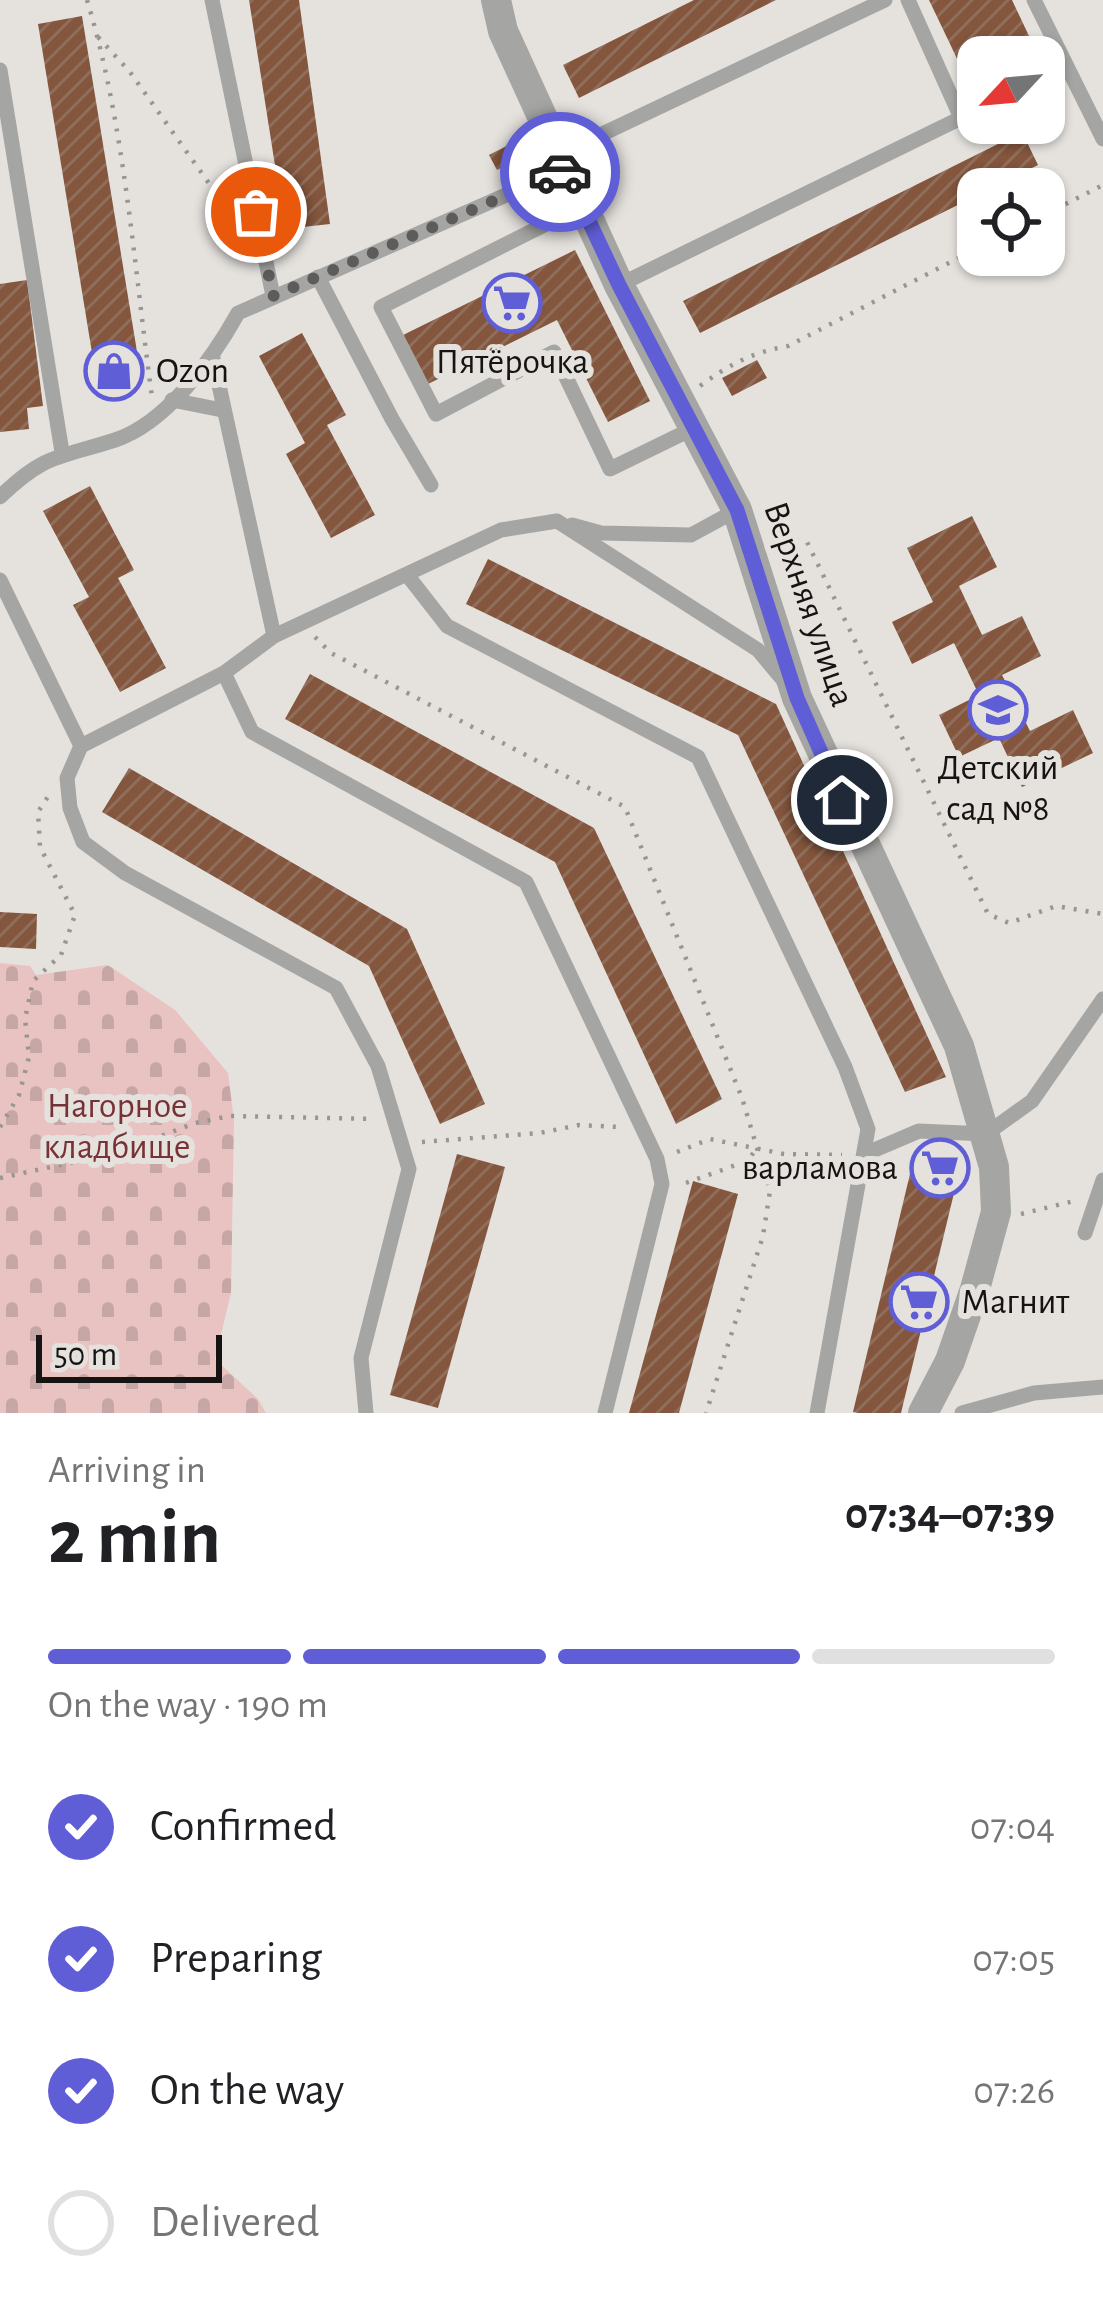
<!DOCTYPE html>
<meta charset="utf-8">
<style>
:root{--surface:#fff;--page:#f6f6f6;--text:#202124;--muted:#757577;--line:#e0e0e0;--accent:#605ed6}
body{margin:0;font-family:"Alegreya Sans",sans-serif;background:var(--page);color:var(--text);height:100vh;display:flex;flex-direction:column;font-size:45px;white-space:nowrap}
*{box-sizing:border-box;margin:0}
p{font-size:39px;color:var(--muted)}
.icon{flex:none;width:66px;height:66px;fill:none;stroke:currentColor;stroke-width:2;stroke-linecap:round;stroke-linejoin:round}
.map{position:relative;height:1413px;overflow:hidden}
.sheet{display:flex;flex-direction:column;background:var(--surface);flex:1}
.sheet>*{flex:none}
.needle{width:78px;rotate:244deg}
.buttons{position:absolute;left:957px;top:36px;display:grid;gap:24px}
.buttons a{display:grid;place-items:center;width:108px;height:108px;border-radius:24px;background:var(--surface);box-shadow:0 3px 9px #0004;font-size:60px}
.scale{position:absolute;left:36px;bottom:30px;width:186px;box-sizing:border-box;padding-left:12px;border:6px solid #151413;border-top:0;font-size:33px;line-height:42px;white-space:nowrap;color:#151413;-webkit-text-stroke:9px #e5e2de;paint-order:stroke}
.pin{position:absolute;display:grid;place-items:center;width:102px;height:102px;color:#fff;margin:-51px;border:6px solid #fff;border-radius:50%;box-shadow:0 3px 12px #0007}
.courier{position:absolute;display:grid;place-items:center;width:120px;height:120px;margin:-60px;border:9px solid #605ed6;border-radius:50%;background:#fff;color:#222;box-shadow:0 3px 15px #0007}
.summary em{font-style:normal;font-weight:700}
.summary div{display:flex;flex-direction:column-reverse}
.summary{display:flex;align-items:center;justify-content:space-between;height:204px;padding:0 48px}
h1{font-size:78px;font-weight:700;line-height:90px}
.bar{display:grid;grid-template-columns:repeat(4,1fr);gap:18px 12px;align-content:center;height:144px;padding:0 48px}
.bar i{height:15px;border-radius:9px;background:var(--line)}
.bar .on{background:var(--accent)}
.bar p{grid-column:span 4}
ol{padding:0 48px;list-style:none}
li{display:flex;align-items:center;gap:36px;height:132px}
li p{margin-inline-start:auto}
li .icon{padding:12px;border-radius:50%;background:var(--accent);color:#fff;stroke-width:4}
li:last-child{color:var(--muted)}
li i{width:66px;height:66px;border:6px solid var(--line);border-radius:50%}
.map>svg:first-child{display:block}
.cemetery{fill:url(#cemetery-stones)}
.building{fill:url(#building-hatch)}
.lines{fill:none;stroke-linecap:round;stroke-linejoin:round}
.path{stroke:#989693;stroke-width:4.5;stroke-dasharray:3 9;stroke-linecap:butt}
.lane{stroke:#a5a6a4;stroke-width:15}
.street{stroke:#a5a6a4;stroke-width:30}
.done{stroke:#5e5c5a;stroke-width:12;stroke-dasharray:0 21.6}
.route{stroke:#605ed6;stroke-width:15}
.labels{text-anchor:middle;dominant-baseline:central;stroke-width:12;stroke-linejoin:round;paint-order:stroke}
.poi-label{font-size:36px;fill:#151413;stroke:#e5e2de}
.street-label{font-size:36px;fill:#151413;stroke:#e5e2de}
.park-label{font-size:36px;fill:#783136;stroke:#e5e2de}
</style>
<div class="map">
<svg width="1103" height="1413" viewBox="0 0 1103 1413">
<defs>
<pattern id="cemetery-stones" width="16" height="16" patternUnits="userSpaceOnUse" patternTransform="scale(3)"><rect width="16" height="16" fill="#e9c2c2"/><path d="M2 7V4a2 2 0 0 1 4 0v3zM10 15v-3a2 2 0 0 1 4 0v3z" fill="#c7a6a6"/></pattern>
<pattern id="building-hatch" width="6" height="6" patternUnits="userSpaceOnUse" patternTransform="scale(3)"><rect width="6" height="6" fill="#83563d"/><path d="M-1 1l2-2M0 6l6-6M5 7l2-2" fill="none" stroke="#906e5c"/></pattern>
</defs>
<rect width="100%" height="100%" fill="#e5e2de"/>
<!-- cemetery -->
<polygon class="cemetery" points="0,963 30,966 36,975 108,965 175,1010 228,1073 234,1120 231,1293 215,1359 258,1399 266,1413 0,1413"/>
<!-- building -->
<g class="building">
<polygon points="249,0 299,0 330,224 285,229"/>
<polygon points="694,0 776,0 579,98 563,65"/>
<polygon points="929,0 1012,0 1039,57 978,57 978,87 972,90"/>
<polygon points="82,16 141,376 97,383 38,24"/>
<polygon points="1022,132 1038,165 990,189 978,189 978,195 700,333 683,301"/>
<polygon points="532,133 541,148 497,170 489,155"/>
<polygon points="575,250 650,401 608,422 557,320 426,385 401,336"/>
<polygon points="27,280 43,406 27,408 29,429 0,432 0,284"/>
<polygon points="302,333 346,415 327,425 375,515 331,538 286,454 305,443 259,356"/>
<polygon points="757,360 767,378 732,396 722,378"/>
<polygon points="90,486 134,570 118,578 166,668 120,692 73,605 89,597 43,511"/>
<polygon points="972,516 997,567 959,586 982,635 1022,616 1041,656 1002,675 1030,731 1073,710 1093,753 1022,787 999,738 959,757 939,715 979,695 954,643 912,664 892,622 933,602 907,548"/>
<polygon points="488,559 776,704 946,1077 905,1092 738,735 466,604"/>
<polygon points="310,674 594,828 722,1099 676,1124 555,862 285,719"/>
<polygon points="129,768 407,929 485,1104 440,1124 369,966 102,812"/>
<polygon points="0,912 37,914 36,949 0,947"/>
<polygon points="915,1153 961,1164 901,1413 858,1413 853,1412"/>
<polygon points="457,1154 505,1167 438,1408 390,1395"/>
<polygon points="693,1181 738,1194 679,1413 629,1413"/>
</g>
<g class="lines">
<!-- path -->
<g class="path">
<path d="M 87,0 C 125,125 134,267 152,397"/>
<polyline points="98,37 130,72 235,220"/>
<polyline points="1044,98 1060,90"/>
<polyline points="1044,215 1103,185"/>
<path d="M 700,386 C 728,365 753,352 788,346 L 978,248"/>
<polyline points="772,536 807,542 988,914 1009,923 1056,906 1103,914"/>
<polyline points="315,637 331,653 625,807 742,1098 770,1191 763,1236 706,1413"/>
<polyline points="0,1127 19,1095 29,1057 25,1019 33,981 61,955 75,915 40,847 38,812 49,795"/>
<polyline points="422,1142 540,1133 579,1125 619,1127"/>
<polyline points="677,1152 710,1139 784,1154 842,1155"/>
<polyline points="0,1178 120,1152 195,1123 230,1116 375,1119"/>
<polyline points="686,1183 747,1161 755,1151"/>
<polyline points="1021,1214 1074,1201"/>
</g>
<!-- lane -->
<g class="lane">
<polyline points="212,0 273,296"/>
<polyline points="1034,0 1103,139"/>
<polyline points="0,70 62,452"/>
<polyline points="560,154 885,0"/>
<polyline points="582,206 381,307 436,414 554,352 610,469 694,428"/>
<polyline points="318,277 392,419 431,485"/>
<polyline points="619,285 961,118 908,0"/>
<polyline points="213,358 274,636"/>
<polyline points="172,400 222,410"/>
<path d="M 0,497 C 45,453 60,458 115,440 C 167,423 213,358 238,313 L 565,169"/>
<polyline points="572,525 601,533 691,535 737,510"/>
<polyline points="408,576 447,626 698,757 845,1067 868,1129 817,1413"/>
<polyline points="0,580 81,746"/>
<polyline points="224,673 252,732 526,882 657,1159 662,1184 605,1413"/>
<polyline points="865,1154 919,1131 986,1134 1032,1101 1103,999"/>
<polyline points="1085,1233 1103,1180"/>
<polyline points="366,1413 361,1358 409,1169 378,1066 336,988 125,873 83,842 70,808 67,778 81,746 224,673 274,636 501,530 557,521 758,650 784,681"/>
<polyline points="962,1413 1034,1393 1103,1387"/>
</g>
<!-- street -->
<polyline class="street" points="496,0 503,31 619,285 737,510 797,698 959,1046 994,1167 996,1212 975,1289 950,1361 923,1413"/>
</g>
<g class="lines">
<!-- done -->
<polyline class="done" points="256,212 273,296 560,172"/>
<!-- route -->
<polyline class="route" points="560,172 565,170 619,285 737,510 797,698 842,800"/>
</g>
<!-- icons -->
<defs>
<g id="supermarket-ring" transform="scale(3)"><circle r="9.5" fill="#e5e2de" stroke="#605ed6" stroke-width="1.5"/><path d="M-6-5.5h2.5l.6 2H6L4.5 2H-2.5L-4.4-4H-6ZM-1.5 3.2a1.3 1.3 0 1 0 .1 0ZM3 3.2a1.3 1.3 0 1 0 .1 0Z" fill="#605ed6"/></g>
<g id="shop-ring" transform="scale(3)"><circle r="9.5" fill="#e5e2de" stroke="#605ed6" stroke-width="1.5"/><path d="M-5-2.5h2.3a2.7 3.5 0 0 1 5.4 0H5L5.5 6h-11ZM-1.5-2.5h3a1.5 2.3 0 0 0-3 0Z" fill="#605ed6"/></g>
<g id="school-ring" transform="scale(3)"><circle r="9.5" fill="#e5e2de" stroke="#605ed6" stroke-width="1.5"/><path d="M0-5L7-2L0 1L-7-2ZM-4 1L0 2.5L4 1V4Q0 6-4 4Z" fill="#605ed6"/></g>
</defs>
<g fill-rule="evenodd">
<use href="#supermarket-ring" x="512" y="303"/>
<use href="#shop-ring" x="114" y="371"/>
<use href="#school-ring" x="998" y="710"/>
<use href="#supermarket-ring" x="940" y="1168"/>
<use href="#supermarket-ring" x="919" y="1302"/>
</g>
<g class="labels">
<!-- poi labels -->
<g class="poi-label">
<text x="512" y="362">Пятёрочка</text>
<text x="156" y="371" text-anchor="start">Ozon</text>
<text x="998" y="768">Детский<tspan x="998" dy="41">сад №8</tspan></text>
<text x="898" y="1168" text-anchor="end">варламова</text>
<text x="961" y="1302" text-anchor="start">Магнит</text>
</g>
<!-- street labels -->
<g class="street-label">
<text transform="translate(809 604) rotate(71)">Верхняя улица</text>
</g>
<!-- park labels -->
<g class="park-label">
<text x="117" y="1106">Нагорное<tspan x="117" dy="41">кладбище</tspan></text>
</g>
</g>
</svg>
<div class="buttons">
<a><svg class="needle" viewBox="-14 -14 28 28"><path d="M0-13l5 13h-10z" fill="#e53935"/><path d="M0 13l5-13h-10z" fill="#757577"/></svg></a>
<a><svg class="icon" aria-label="locate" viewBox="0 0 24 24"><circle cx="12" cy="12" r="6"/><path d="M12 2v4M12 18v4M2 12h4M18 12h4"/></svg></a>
</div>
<div class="scale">50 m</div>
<div class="pin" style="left:256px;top:212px;background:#ea580c"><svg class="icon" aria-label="bag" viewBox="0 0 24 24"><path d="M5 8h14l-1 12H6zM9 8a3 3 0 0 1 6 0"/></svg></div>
<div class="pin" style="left:842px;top:800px;background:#1f2937"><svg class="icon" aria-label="home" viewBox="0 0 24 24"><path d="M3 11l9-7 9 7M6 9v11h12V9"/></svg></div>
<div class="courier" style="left:560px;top:172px"><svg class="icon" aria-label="car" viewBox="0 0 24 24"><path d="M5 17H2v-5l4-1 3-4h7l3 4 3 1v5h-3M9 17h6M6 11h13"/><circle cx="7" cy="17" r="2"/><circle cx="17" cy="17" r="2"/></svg></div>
</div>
<section class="sheet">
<div class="summary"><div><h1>2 min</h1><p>Arriving in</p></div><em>07:34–07:39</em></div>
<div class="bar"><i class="on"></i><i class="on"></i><i class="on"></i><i></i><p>On the way · 190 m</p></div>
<ol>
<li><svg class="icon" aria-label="check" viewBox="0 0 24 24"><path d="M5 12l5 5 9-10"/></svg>Confirmed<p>07:04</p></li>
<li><svg class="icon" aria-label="check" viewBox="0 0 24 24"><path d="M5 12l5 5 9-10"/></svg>Preparing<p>07:05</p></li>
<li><svg class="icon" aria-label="check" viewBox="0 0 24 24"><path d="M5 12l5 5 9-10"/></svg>On the way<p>07:26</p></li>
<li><i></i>Delivered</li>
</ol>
</section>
